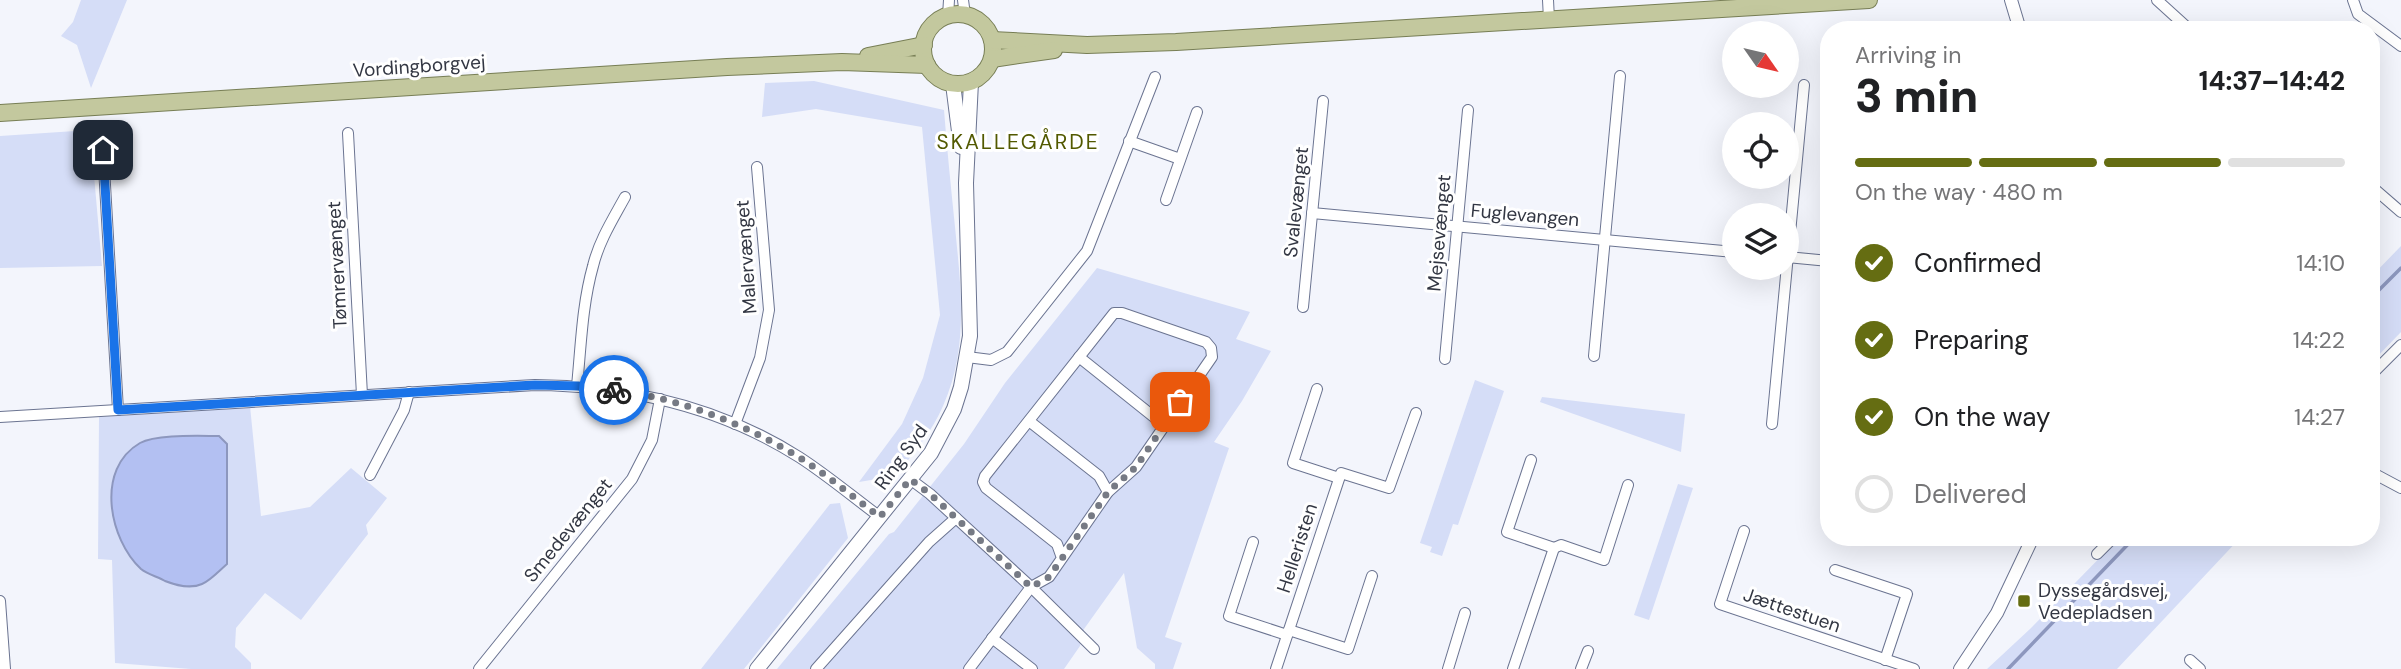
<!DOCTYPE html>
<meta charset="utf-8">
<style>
:root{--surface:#fff;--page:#f6f6f6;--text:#202124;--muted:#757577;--line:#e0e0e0;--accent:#656d12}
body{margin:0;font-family:"DM Sans",sans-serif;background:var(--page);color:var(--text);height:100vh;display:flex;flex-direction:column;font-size:26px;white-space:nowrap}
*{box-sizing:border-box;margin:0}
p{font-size:23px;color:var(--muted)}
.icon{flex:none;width:38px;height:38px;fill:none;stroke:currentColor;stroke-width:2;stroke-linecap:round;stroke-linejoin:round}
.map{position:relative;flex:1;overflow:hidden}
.panel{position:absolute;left:1820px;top:21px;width:560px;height:525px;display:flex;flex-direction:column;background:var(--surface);border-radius:28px;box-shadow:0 7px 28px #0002}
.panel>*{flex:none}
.needle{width:46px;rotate:124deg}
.fabs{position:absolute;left:1722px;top:21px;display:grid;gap:14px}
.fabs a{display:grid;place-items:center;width:77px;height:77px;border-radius:50%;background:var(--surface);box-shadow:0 7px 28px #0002;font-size:35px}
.pin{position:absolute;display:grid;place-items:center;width:60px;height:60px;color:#fff;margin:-30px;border-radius:14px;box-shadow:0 4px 10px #0006}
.courier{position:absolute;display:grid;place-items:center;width:70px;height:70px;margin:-35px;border:5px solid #1a73e8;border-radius:50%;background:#fff;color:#222;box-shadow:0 2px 9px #0007}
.overview em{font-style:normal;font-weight:800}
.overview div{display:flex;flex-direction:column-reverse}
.overview{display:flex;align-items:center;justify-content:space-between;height:119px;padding:0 35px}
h1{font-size:46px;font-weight:800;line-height:52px}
.bar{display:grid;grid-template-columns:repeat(4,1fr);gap:10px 7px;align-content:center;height:84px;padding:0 35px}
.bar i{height:9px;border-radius:5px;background:var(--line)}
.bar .on{background:var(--accent)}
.bar p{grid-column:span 4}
ol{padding:0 35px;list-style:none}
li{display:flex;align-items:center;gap:21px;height:77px}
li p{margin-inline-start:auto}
li .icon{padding:7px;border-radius:50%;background:var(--accent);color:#fff;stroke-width:4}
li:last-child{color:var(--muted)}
li i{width:38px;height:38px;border:4px solid var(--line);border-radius:50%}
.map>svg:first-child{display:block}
.green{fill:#d5ddf7}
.water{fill:#b3c0f2;stroke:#8d97be;stroke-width:2}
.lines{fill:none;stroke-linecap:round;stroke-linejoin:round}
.stream{stroke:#8d97be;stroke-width:3.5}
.minor-casing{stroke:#6b7491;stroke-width:12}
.tertiary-casing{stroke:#6b7491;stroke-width:14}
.secondary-casing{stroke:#6b7491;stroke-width:16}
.primary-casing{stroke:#777e55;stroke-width:18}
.minor{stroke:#fff;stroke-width:10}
.tertiary{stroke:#fff;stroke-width:12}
.secondary{stroke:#fff;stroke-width:14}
.primary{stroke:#c3c89e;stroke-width:16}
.done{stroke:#767a84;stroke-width:7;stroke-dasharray:0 12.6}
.route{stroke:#1a73e8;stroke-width:9}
.poi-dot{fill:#656d12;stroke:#fff;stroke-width:2.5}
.labels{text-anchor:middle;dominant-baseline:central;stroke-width:6;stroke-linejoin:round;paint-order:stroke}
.street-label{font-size:19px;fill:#333743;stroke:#fff}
.poi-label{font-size:19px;fill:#333743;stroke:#fff;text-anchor:start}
.neighbourhood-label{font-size:21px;letter-spacing:2px;fill:#525900;stroke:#fff}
</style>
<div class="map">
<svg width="2401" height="669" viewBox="0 0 2401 669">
<rect width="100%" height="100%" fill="#f3f5fc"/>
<!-- green -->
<g class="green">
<polygon points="81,0 127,0 91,88 77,45 61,36 73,22"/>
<path d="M 814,81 L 944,110 C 947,149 951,188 955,227 C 961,288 969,348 943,406 C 932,432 913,454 895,476 L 859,482 L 902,424 L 923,378 L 940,315 L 922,127 L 816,109 L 762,117 L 765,83 Z"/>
<polygon points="90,130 102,266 0,268 0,136"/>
<polygon points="2401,246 2401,332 2371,363 2371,277"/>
<polygon points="1097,268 1250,312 1236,339 1271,351 1242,401 1214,442 1229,448 1165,637 1182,643 1173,669 1155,669 1155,664 1137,648 1124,573 1084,629 1080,646 1064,669 777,669 889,534 894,532 964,444 1005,383"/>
<polygon points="1475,380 1504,391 1458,525 1453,524 1442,556 1430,552 1432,547 1420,543"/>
<polygon points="1542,397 1685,414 1681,452 1540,402"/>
<polygon points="250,406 261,516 310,507 351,468 387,498 366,525 368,534 301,620 265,593 236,628 235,647 251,663 251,669 191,669 115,663 112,560 98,559 99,417"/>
<polygon points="1678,484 1693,488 1649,620 1634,615"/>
<polygon points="840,503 848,538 744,669 701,669 830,504"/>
<polygon points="2120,537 2241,537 2117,669 1987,669 2030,629"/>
</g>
<!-- water -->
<path class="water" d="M 219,436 L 227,444 L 227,564 C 220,570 210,581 202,584 C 191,589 175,585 165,581 C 158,577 147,574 141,569 C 109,539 95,469 140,443 C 156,434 199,436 219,436 Z"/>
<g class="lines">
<!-- stream -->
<g class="stream">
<polyline points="2371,298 2401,268"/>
<polyline points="2008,669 2135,537"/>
</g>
<!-- minor casing -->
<g class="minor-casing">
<g id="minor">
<polyline points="963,0 965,15"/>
<polyline points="1548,0 1549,19"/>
<polyline points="2157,0 2190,30"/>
<polyline points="2353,0 2358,14 2401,46"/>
<polyline points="948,16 949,0"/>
<polyline points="348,133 362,395"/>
<polyline points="1129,141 1180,159"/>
<polyline points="103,150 118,410"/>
<polyline points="2371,186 2401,212"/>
<polyline points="1166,200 1197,112"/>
<polyline points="1312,213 1734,252"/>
<polyline points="1787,257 1829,261"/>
<polyline points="1303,307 1323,101"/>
<polyline points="1594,356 1620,76"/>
<polyline points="967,357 991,360 1007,352 1087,251 1155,77"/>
<polyline points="1079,357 1164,425"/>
<polyline points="1445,359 1468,110"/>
<polyline points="2371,375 2401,345"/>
<path d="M 577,386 C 581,346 582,305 593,266 C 599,241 613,219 625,197"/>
<polyline points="1317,389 1293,463 1339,478"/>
<path d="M 0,417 L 535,385 C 628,386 720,407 799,457 C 827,475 853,497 880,517"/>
<polyline points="1029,421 1099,476 1108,492"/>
<polyline points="735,424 760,358 769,310 757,167"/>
<polyline points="1772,424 1804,85"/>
<polyline points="1531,460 1507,532 1554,548"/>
<polyline points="2371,472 2401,488"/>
<polyline points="370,475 404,410 409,392"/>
<polyline points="910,479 930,494 1031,587 1094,649"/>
<polyline points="1744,531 1720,604 1914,669"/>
<polyline points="1253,542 1229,616 1287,635"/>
<polyline points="2097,554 2114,537"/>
<polyline points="1835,570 1907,594 1885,660"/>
<polyline points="0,601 5,669"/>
<polyline points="1289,630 1348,649 1372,576"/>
<polyline points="992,638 1032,669"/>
<polyline points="2190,660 2200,669"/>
<polyline points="479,669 632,479 652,440 660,399"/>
<polyline points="816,669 929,542 956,518"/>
<polyline points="969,669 1031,587 1049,577 1108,492 1136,467 1212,357 1211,348 1206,342 1122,313 1114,313 985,476 983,482 986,488 1057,544 1062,558"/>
<polyline points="1276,669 1341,473 1389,488 1416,413"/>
<polyline points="1448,669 1465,613"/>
<polyline points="1513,669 1554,548 1561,545 1604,560 1628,485"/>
<polyline points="1581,669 1588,651"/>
</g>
</g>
<!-- tertiary casing -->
<g class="tertiary-casing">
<g id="tertiary">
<polyline points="2011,0 2020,30"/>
<polyline points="1960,669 1997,613 2033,537"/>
</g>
</g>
<!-- secondary casing -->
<g class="secondary-casing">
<g id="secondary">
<polyline points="953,84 961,147"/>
<polyline points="757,669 931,453 954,409 961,387 970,336 966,183 971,82"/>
</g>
</g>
<!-- primary casing -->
<g class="primary-casing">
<g id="primary">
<circle cx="958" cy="49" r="35"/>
<polyline points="992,40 1087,45 1176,42 1869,0"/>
<polyline points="868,56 924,45"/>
<polyline points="992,59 1054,50"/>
<polyline points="0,113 727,67 842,62 927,65"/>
</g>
</g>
<!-- minor -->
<use href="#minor" class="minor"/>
<!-- tertiary -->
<use href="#tertiary" class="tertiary"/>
<!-- secondary -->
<use href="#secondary" class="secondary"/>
<!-- primary -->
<use href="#primary" class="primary"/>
</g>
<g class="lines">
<!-- done -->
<path class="done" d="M 614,390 C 679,398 742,423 797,456 C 826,474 853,497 880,517 L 910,479 L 930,494 L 1031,587 L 1049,577 L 1108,492 L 1136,467 L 1180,402"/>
<!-- route -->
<polyline class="route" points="103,150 118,410 535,385 578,386 614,390"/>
</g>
<!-- markers -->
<rect class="poi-dot" x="2017" y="594" width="14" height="14" rx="3.5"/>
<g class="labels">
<!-- street labels -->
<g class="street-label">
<text transform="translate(419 66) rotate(-4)">Vordingborgvej</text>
<text transform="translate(1296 202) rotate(-84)">Svalevænget</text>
<text transform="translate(1525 215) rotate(5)">Fuglevangen</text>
<text transform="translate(1439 233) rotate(-85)">Mejsevænget</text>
<text transform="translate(746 257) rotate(-94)">Malervænget</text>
<text transform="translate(337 265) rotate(-93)">Tømrervænget</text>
<text transform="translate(901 457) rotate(-54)">Ring Syd</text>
<text transform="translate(568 530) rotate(-51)">Smedevænget</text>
<text transform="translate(1297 548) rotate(-72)">Helleristen</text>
<text transform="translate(1792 610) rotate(19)">Jættestuen</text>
</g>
<!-- poi labels -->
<g class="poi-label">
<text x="2038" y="590">Dyssegårdsvej,<tspan x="2038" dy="22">Vedepladsen</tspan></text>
</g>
<!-- neighbourhood labels -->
<g class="neighbourhood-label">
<text x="1018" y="142">SKALLEGÅRDE</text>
</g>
</g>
</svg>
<div class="fabs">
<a><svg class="needle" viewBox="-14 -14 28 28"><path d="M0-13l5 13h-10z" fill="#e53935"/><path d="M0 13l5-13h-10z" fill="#757577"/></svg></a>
<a><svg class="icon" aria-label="locate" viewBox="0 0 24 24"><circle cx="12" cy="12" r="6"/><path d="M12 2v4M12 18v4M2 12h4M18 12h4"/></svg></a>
<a><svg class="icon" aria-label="layers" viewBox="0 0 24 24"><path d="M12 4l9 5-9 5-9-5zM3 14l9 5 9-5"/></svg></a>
</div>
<div class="pin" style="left:1180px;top:402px;background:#ea580c"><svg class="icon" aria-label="bag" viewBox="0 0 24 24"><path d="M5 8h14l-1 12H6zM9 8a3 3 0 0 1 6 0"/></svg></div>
<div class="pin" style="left:103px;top:150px;background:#1f2937"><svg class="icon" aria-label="home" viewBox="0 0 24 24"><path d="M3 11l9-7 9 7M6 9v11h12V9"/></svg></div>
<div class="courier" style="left:614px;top:390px"><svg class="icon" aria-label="bike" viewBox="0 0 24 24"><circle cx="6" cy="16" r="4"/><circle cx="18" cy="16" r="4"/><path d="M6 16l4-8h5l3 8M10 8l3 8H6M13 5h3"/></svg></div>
<section class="panel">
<div class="overview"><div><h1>3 min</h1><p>Arriving in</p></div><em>14:37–14:42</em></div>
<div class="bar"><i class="on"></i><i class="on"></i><i class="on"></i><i></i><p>On the way · 480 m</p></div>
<ol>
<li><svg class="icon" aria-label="check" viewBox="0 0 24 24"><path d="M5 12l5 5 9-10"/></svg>Confirmed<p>14:10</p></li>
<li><svg class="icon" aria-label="check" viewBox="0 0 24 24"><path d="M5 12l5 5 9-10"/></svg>Preparing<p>14:22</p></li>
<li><svg class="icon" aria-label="check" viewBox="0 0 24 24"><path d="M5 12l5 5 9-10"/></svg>On the way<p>14:27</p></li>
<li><i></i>Delivered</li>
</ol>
</section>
</div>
